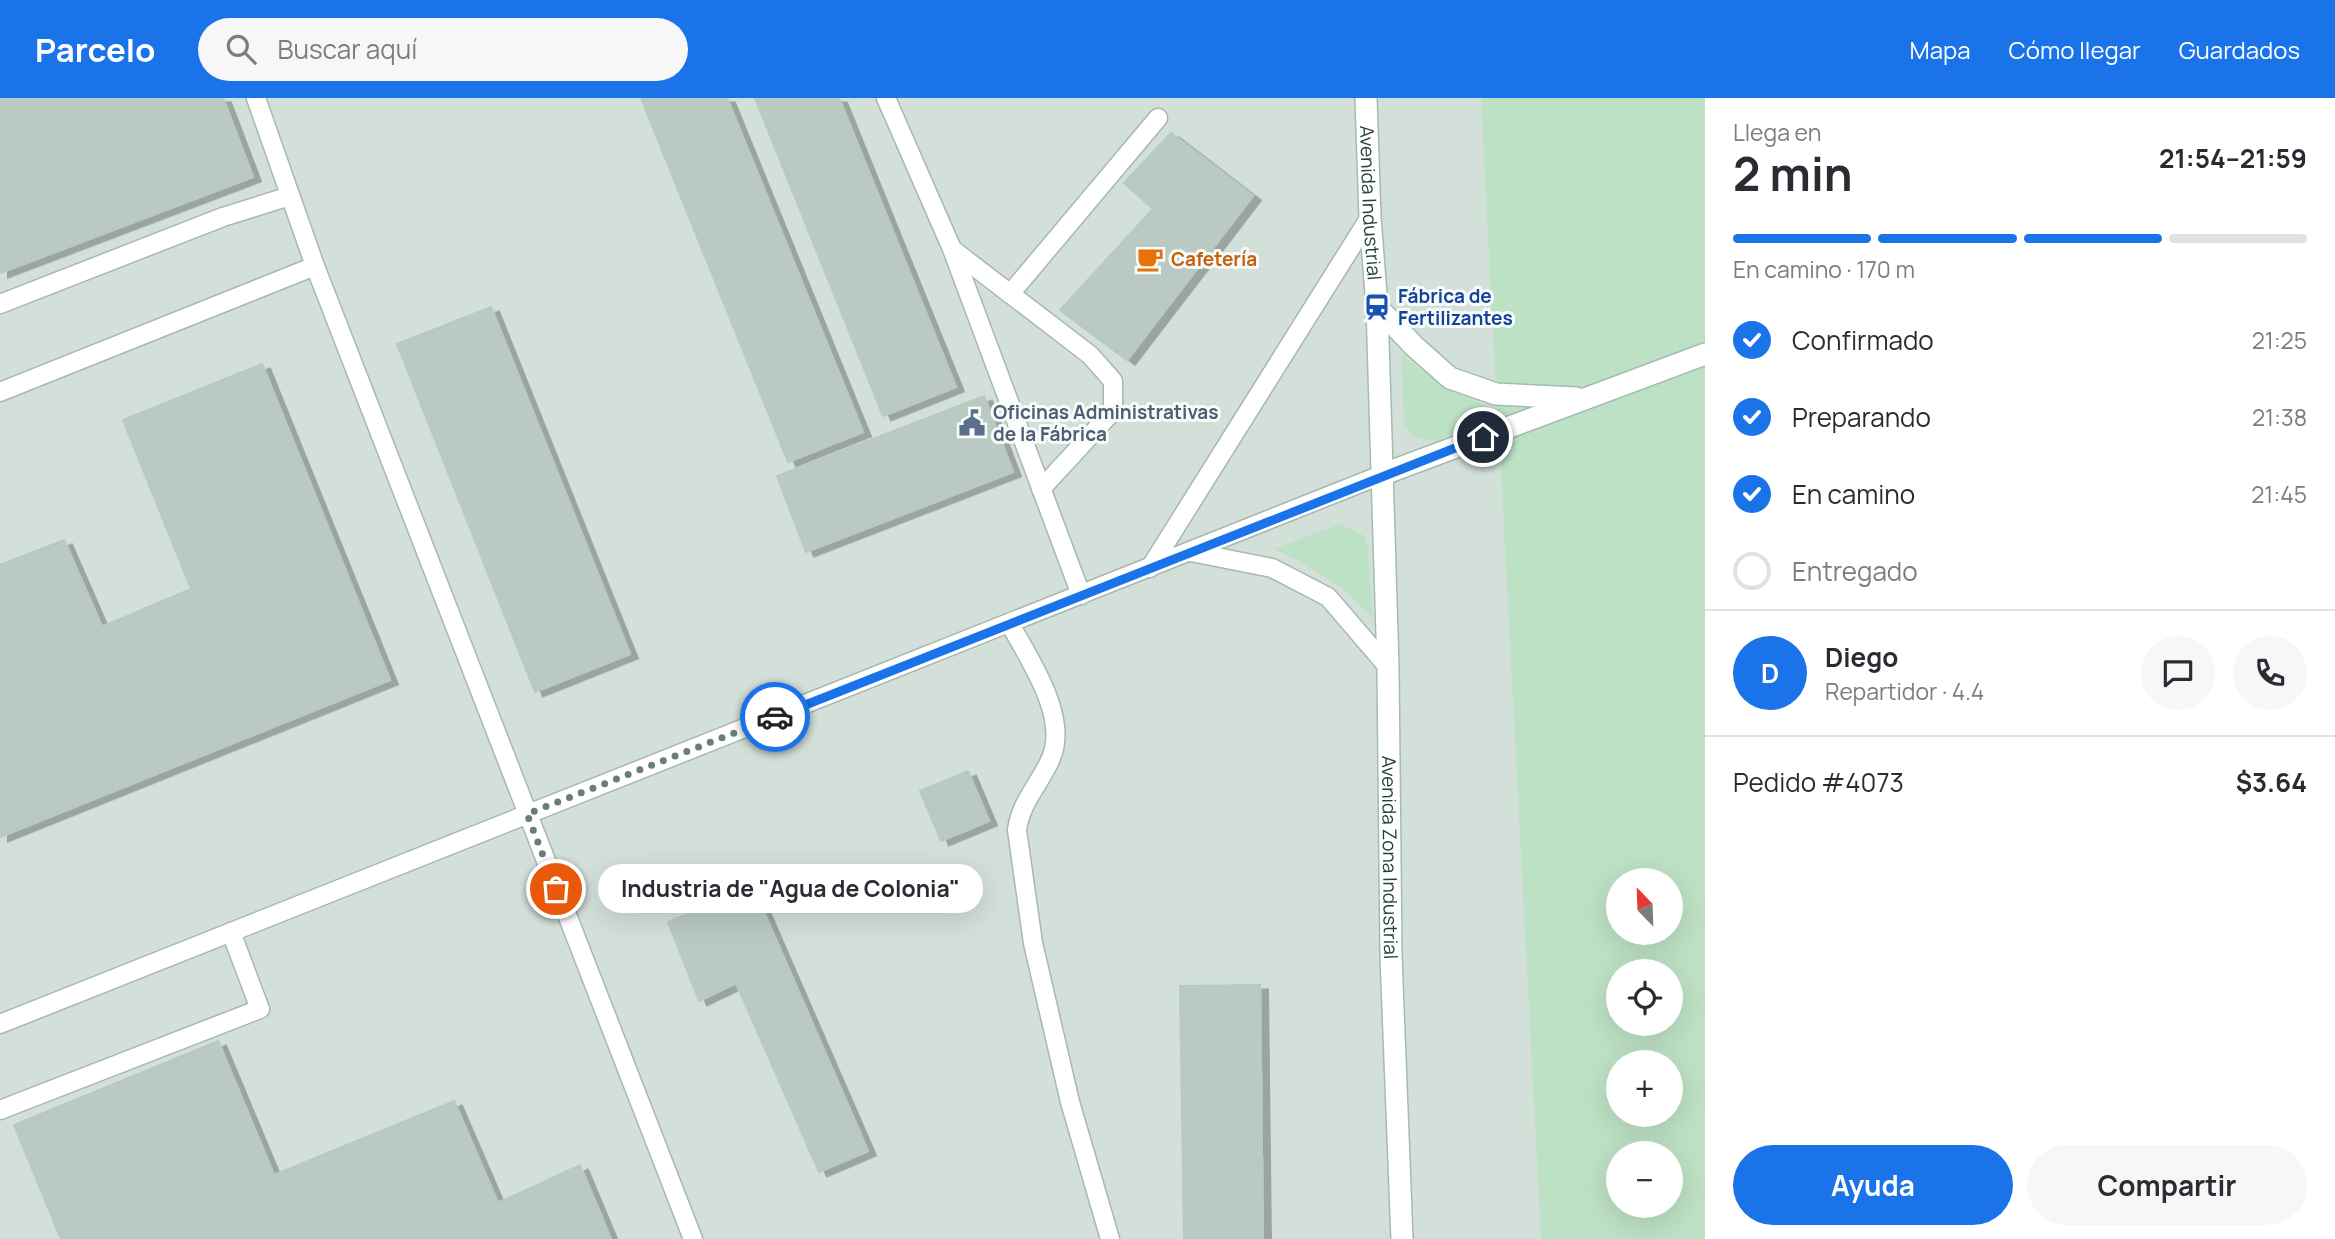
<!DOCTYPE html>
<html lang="es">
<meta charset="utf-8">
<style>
:root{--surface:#fff;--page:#f7f7f7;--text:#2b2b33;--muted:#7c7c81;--line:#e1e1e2;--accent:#1a73e8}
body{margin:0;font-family:Manrope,sans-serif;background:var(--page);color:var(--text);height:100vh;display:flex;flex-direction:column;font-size:26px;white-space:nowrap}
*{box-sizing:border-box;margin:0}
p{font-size:23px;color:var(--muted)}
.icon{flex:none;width:38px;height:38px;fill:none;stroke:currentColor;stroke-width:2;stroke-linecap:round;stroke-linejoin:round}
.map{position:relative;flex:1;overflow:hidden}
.panel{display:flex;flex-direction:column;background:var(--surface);width:630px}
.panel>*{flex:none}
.needle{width:46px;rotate:337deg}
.controls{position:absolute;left:1606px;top:770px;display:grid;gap:14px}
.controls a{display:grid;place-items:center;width:77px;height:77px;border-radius:50%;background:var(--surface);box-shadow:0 7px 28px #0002;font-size:35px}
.pin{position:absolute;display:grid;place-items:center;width:60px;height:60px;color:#fff;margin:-30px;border:4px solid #fff;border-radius:50%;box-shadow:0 2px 7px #0007}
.courier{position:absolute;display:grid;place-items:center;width:70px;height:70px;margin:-35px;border:5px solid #1a73e8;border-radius:50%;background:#fff;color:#222;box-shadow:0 2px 9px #0007}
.bubble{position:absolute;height:49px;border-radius:24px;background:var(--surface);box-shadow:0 7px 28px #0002;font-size:23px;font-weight:700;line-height:49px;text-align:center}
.overview em{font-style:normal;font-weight:700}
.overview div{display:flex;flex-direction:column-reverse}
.overview{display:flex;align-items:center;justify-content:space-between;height:119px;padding:0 28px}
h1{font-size:46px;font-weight:700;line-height:52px}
.bar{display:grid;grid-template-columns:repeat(4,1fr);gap:10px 7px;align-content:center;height:84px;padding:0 28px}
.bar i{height:9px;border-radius:5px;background:var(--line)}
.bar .active{background:var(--accent)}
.bar p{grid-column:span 4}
.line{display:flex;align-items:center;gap:18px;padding:0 28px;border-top:2px solid var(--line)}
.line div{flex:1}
.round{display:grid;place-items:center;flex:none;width:74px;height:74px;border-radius:37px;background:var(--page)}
ol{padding:0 28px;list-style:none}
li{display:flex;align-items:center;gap:21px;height:77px}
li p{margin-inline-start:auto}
li .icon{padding:7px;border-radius:50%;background:var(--accent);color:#fff;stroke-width:4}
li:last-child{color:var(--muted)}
li i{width:38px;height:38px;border:4px solid var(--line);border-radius:50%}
.cta{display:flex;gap:14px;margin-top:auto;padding:14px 28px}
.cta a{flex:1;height:80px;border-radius:42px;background:var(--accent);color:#fff;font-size:28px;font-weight:700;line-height:80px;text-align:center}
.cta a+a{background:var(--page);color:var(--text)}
header{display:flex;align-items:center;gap:42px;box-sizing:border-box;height:98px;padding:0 35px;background:var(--accent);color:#fff}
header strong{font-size:33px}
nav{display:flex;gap:38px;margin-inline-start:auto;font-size:24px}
.search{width:490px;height:63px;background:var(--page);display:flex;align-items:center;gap:18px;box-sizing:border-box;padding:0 24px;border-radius:38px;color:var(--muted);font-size:26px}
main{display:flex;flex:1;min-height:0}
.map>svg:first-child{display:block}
.built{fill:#d3dfd9;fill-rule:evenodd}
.green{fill:#bde1c5;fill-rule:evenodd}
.building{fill:#bacac3;stroke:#b7cac1;stroke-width:2;filter:url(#shadow)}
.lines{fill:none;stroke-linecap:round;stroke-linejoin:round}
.service-casing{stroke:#a8b8b1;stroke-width:21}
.secondary-casing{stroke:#a3bcb2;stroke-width:24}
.service{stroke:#fff;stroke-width:18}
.secondary{stroke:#fff;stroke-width:21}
.done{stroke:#677f77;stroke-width:7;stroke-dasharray:0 12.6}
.route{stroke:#1a73e8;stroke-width:9}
.labels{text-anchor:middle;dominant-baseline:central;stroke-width:6;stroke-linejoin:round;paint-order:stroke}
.street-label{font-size:19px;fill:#234339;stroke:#f7fbf9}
.food-label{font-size:19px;font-weight:bold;fill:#c56008;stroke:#f7fbf9;text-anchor:start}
.transit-label{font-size:19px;font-weight:bold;fill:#164399;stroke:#f7fbf9;text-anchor:start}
.service-label{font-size:19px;font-weight:bold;fill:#4e5e75;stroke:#f7fbf9;text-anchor:start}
</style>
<header>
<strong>Parcelo</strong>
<div class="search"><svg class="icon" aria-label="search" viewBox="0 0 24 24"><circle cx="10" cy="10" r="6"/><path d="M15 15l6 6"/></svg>Buscar aquí</div>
<nav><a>Mapa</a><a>Cómo llegar</a><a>Guardados</a></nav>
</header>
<main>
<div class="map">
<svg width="1705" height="1141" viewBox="0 0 1705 1141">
<defs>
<filter id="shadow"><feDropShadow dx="8" dy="4.5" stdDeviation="0" flood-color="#0004"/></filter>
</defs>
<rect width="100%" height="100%" fill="#e6efea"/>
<!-- built -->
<path class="built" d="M 0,0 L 1705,0 L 1705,1141 L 0,1141 ZM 1619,782 L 1671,782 L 1671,835 L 1619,835 ZM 1619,873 L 1671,873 L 1671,926 L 1619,926 ZM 1619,964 L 1671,964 L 1671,1017 L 1619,1017 ZM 1619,1055 L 1671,1055 L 1671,1108 L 1619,1108 Z"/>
<!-- green -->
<g class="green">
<path d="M 1481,0 L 1705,0 L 1705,1141 L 1541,1141 L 1498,314 L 1437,343 L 1415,340 L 1404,325 L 1401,256 L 1441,286 L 1497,313 ZM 1619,782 L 1671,782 L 1671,835 L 1619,835 ZM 1619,873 L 1671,873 L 1671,926 L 1619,926 ZM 1619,964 L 1671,964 L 1671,1017 L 1619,1017 ZM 1619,1055 L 1671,1055 L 1671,1108 L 1619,1108 Z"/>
<polygon points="1340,426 1363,437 1368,450 1373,520 1342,490 1303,465 1274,451"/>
</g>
<!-- building -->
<g class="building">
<polygon points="0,0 223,0 253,79 0,175"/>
<polygon points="641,0 727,0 863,334 788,364"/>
<polygon points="755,0 839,0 956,289 883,318"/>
<polygon points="1171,35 1253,98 1127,262 1060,212 1153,111 1124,85"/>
<polygon points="491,209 630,556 535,594 397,246"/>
<polygon points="262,266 390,582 0,739 0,572 191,491 123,322"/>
<polygon points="984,298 1013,374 806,454 777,378"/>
<polygon points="64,442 102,529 0,572 0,467"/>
<polygon points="968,673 989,723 941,743 920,693"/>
<polygon points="753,789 868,1053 819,1074 736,885 699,903 668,824"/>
<polygon points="1260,887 1263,1141 1184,1141 1180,888"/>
<polygon points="218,943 274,1077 454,1003 498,1105 580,1067 611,1141 61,1141 14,1027"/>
</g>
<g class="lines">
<!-- service casing -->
<g class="service-casing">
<g id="service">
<polyline points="256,0 315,168 693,1141"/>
<polyline points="886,0 952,151 1081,497"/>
<polyline points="953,152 1090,257 1113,283 1113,313 1041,391"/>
<polyline points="1010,196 1158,20"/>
<polyline points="0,206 223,119 290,98"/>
<polyline points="0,294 315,168"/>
<polyline points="1191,454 1272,470 1328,499 1388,569"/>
<polyline points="1150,470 1370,119"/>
<path d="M 1010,526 C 1029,561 1069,619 1051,660 C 1040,686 1021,703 1017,732 L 1033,845 L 1070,1004 L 1110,1141"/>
<polyline points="0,926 1381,377"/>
<polyline points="0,1012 260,911 231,834"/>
</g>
</g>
<!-- secondary casing -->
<g class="secondary-casing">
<g id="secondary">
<path id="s1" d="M 1366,0 L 1370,119 L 1377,209 L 1388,569 L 1391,858 L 1402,1141"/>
<polyline points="1377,209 1414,248 1450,280 1496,296 1576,300"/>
<polyline points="1381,377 1705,256"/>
</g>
</g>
<!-- service -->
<use href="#service" class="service"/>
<!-- secondary -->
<use href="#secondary" class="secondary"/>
</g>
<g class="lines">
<!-- done -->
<polyline class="done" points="556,791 527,716 775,619"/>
<!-- route -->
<polyline class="route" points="775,619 1483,339"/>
</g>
<!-- icons -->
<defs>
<g id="cafe-bare" transform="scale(2.1)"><path d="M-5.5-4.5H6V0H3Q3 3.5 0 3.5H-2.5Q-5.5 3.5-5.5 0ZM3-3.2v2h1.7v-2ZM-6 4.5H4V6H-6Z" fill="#e8710a" stroke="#f7fbf9" stroke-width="2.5" paint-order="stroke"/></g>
<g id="station-bare" transform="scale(2.1)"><path d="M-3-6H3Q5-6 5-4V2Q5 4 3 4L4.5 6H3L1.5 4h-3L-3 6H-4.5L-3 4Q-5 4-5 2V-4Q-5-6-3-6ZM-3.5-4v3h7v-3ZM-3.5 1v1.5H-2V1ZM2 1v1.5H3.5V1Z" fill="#1a4fb4" stroke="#f7fbf9" stroke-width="2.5" paint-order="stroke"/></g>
<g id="civic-bare" transform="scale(2.1)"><path d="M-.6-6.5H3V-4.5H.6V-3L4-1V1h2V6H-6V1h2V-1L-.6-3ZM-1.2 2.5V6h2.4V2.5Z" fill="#5c6f8a" stroke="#f7fbf9" stroke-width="2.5" paint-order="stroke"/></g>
</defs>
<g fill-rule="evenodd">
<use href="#cafe-bare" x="1150" y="161"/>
<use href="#station-bare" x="1377" y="209"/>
<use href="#civic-bare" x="972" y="325"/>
</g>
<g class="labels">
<!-- street labels -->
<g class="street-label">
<text stroke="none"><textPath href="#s1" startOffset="105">Avenida Industrial</textPath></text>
<text stroke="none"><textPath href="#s1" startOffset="760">Avenida Zona Industrial</textPath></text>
</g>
<!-- food labels -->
<g class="food-label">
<text x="1171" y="161">Cafetería</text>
</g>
<!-- transit labels -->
<g class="transit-label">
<text x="1398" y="198">Fábrica de<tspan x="1398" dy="22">Fertilizantes</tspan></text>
</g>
<!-- service labels -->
<g class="service-label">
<text x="993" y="314">Oficinas Administrativas<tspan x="993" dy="22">de la Fábrica</tspan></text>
</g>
</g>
</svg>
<div class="controls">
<a><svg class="needle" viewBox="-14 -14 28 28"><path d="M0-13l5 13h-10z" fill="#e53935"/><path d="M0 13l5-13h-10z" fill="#7c7c81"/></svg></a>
<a><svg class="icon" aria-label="locate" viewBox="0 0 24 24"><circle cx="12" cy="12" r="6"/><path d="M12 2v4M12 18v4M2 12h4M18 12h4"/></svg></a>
<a>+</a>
<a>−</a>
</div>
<div class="pin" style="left:556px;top:791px;background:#ea580c"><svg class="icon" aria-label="bag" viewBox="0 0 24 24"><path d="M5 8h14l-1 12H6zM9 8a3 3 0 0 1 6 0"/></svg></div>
<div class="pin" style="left:1483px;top:339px;background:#1f2937"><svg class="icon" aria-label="home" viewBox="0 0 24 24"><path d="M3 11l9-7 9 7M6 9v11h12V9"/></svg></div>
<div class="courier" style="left:775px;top:619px"><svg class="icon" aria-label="car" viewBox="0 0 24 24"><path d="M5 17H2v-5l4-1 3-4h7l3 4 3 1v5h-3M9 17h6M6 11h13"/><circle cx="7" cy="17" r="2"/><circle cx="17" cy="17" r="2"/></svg></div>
<div class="bubble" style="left:598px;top:766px;width:385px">Industria de &quot;Agua de Colonia&quot;</div>
</div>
<section class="panel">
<div class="overview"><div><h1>2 min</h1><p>Llega en</p></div><em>21:54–21:59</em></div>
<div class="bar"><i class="active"></i><i class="active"></i><i class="active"></i><i></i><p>En camino · 170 m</p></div>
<ol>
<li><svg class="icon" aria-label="check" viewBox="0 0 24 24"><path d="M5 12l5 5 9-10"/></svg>Confirmado<p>21:25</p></li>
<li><svg class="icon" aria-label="check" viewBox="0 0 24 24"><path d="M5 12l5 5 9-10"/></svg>Preparando<p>21:38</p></li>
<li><svg class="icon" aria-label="check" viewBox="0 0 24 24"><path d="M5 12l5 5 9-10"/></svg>En camino<p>21:45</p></li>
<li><i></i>Entregado</li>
</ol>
<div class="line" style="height:126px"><b class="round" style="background:var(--accent);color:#fff">D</b><div><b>Diego</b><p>Repartidor · 4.4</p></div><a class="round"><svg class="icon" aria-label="chat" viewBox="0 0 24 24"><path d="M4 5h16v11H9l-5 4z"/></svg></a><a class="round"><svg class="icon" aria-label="phone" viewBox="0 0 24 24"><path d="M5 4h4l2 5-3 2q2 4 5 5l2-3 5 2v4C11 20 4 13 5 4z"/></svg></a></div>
<div class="line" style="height:91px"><div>Pedido #4073</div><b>$3.64</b></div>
<div class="cta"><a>Ayuda</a><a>Compartir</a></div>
</section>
</main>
